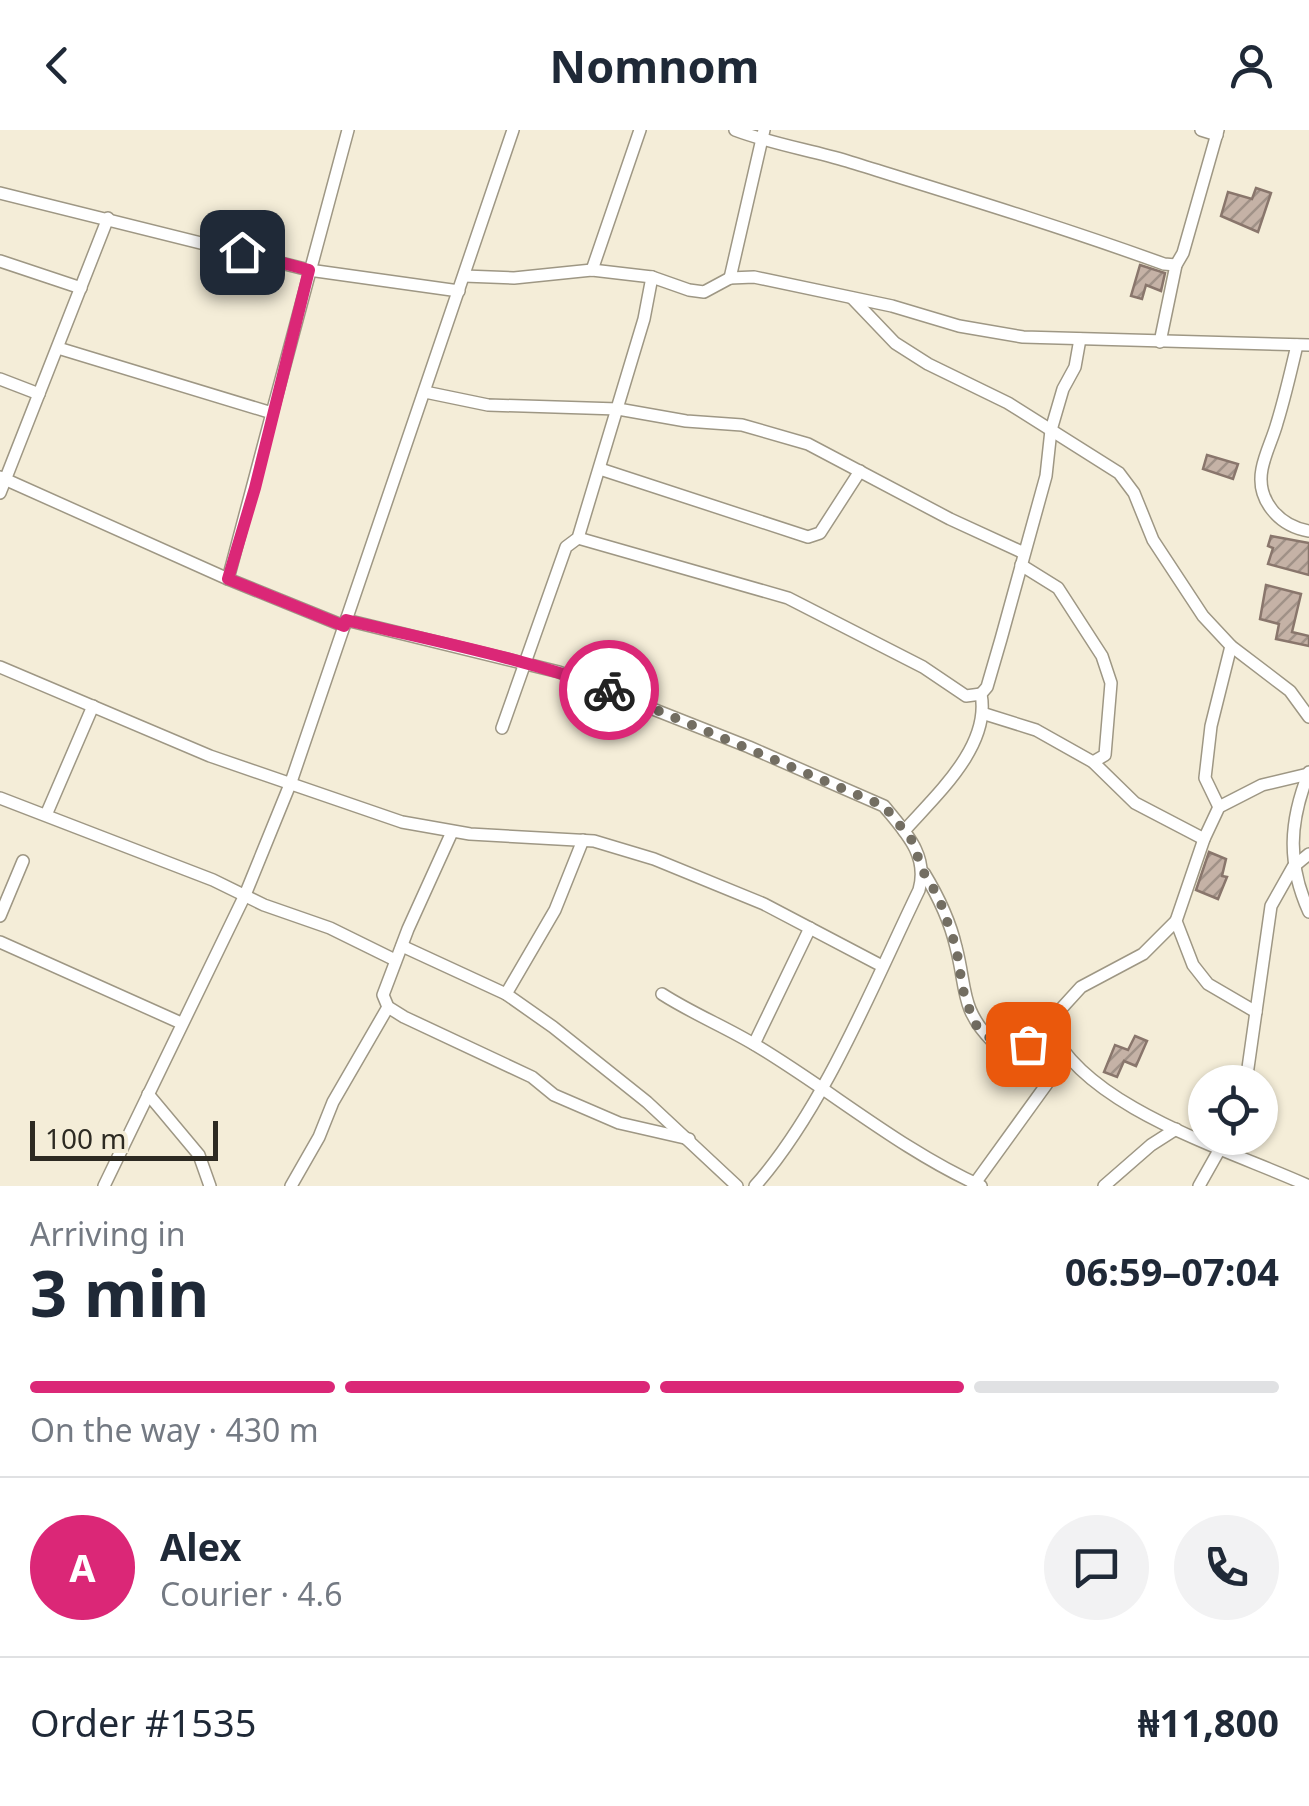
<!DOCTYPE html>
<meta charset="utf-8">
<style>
:root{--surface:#fff;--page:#f2f2f3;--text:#1f2937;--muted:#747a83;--line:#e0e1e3;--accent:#db2777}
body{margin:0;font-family:"Noto Sans",sans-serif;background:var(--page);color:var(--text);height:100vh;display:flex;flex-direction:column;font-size:38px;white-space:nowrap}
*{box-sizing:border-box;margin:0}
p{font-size:32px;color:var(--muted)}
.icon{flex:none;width:55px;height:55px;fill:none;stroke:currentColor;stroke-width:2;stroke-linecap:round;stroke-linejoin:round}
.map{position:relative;height:1056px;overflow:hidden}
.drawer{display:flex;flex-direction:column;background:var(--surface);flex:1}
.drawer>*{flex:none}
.fabs{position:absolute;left:1188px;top:935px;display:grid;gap:20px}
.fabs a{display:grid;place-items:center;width:90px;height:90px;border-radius:50%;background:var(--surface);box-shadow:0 2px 8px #0004;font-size:50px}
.scale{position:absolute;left:30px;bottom:25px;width:188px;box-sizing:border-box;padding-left:10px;border:5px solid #2d2a22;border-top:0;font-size:28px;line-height:35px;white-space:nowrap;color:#2d2a22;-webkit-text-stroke:8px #f4edd8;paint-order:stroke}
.pin{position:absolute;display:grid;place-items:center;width:85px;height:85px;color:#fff;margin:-42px;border-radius:20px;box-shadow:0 5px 15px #0006}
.courier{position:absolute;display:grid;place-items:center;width:100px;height:100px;margin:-50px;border:8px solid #db2777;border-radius:50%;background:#fff;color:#222;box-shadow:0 2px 12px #0007}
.headline em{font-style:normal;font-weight:700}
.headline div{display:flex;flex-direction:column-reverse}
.headline{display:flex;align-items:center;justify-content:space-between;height:170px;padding:0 30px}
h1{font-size:65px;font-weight:700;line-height:75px}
.bar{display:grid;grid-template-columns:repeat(4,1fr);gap:15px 10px;align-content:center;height:120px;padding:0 30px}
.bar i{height:12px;border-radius:8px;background:var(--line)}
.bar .on{background:var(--accent)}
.bar p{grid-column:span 4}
.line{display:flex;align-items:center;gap:25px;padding:0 30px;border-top:2px solid var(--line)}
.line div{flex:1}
.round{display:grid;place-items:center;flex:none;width:105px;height:105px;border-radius:52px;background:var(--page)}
header{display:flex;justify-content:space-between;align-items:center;height:130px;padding:0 30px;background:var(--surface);font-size:45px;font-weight:700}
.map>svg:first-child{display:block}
.building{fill:url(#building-hatch);stroke:#89766c;stroke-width:2.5}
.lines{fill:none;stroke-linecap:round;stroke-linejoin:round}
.minor-casing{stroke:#9e9784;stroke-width:14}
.minor{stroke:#fff;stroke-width:11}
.done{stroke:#736e62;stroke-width:10;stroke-dasharray:0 18}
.route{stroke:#db2777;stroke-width:12}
</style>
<header><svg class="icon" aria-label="back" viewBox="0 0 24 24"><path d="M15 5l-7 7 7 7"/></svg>Nomnom<svg class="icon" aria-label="person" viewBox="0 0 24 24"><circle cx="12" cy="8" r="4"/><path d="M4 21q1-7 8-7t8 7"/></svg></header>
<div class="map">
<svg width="1309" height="1056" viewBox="0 0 1309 1056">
<defs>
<pattern id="building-hatch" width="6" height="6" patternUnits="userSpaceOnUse" patternTransform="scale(2.5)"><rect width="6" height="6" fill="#c5b2a6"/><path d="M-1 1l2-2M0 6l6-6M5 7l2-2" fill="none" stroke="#a09187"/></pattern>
</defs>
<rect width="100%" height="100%" fill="#f4edd8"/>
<!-- building -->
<g class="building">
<polygon points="1256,58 1271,63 1258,102 1221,86 1228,62 1252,69"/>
<polygon points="1140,135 1165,143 1161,161 1146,155 1142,169 1131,166"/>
<polygon points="1207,325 1238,334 1233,349 1203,339"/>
<polygon points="1271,406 1309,413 1309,445 1268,434 1273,418 1268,416"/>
<polygon points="1266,455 1301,464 1292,502 1309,506 1309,516 1276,509 1279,494 1260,489"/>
<polygon points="1209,722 1226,729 1222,746 1227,747 1218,769 1196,760"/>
<polygon points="1135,906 1147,911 1136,936 1124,931 1117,947 1104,942 1115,915 1128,920"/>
</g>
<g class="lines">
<!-- minor casing -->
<g class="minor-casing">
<g id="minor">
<path d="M 735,0 C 772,14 810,20 847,31 C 953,64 1059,96 1164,134 L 1176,135"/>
<polyline points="1201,0 1217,5"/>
<polyline points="0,63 309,140 459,161"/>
<polyline points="0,131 81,158"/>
<polyline points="592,140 640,0"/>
<polyline points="464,146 514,148 592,140 652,147 689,160 704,162 730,148 754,147 892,176 959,196 1023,207 1309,215"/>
<polyline points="730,148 764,0"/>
<polyline points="852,168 895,213 928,234 1008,273 1119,343 1134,363 1153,410 1203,486 1231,516 1290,561 1309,587"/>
<polyline points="1160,212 1176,135 1183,123 1218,0"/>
<path d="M 1297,215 C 1291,241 1285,267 1277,293 C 1273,308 1265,323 1262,339 C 1256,370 1279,396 1309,401"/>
<polyline points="58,218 272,283 348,0"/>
<polyline points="0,249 39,264"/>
<polyline points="425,262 488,275 618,279 686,291 742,295 808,314 950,389 1024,423"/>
<polyline points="600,339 808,407 820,403 860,341"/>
<polyline points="0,347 228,449 344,496"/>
<polyline points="0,363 108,88"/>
<polyline points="578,408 788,468 923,537 966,566 981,564"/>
<polyline points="1021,435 1058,458 1102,526 1111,553 1105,625 1093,632"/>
<polyline points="228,449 272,283"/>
<path d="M 346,490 L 559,542 L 749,617 L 884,676 C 905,702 929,725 919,760 C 873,855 824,978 755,1056"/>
<polyline points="0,537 210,626 402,692 470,704 594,711 654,729 764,774 882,836"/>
<polyline points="985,584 1036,600 1093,632 1135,673 1204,709"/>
<polyline points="502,598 566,417 578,408 644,189 652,147"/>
<path d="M 1309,642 C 1289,692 1287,733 1309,782"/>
<polyline points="0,668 213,750 264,775 330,798 395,830"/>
<polyline points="1219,677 1205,648 1211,596 1231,516"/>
<polyline points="46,685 93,576"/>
<path d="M 904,701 C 937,664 991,616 981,564 L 987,557 L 1001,509 L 1046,346 L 1051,300 L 1063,259 L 1075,237 L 1080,209"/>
<polyline points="452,702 408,799 383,865 388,877 404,887 532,947 554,965 619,993 689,1009"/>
<path d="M 924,743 C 938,766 950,791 956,817 C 967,859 960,879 993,912 L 1028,914 L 1050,898 L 1060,880 L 1081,857 L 1143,824 L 1176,791"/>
<polyline points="0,786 23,731"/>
<polyline points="0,812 181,893"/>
<polyline points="402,816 506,864 553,897 647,972 737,1056"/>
<polyline points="506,864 555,780 583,710"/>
<path d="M 662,864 C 693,884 726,897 757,916 C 832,961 901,1020 981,1056"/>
<polyline points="1256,882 1208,854 1193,835 1176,791 1204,709 1219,677 1262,655 1308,644"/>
<path d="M 1050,898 C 1086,979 1233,1021 1309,1056"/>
<polyline points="754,914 810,798"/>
<polyline points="1246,952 1271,776 1293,737 1309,724"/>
<polyline points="148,964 199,1025 210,1056"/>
<polyline points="104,1056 245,765 291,652 513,0"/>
<polyline points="291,1056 319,1007 333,972 388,877"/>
<polyline points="973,1056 1067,926"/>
<polyline points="1104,1056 1151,1015 1176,999"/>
<polyline points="1199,1056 1226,1008"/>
</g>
</g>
<!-- minor -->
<use href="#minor" class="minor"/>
</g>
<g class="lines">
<!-- done -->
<polyline class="done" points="609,560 884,676 911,709 924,743 939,768 956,817 963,860 974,893 994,912 1028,914"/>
<!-- route -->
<path class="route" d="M 242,122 L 309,140 L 255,358 L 228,449 L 344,496 L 346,490 C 434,511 524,528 609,560"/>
</g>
</svg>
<div class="fabs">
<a><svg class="icon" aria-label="locate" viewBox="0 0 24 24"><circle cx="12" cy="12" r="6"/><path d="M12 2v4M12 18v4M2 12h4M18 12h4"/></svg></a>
</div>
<div class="scale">100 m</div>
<div class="pin" style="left:1028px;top:914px;background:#ea580c"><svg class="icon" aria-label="bag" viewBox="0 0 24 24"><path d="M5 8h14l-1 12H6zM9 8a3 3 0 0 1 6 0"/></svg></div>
<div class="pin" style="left:242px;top:122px;background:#1f2937"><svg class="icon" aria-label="home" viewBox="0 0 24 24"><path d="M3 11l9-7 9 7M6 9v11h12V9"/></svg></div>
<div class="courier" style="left:609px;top:560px"><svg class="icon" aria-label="bike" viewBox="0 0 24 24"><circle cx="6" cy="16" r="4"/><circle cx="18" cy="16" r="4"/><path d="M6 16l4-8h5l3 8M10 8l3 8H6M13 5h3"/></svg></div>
</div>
<section class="drawer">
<div class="headline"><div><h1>3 min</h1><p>Arriving in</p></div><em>06:59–07:04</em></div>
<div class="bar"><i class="on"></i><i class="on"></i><i class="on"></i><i></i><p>On the way · 430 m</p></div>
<div class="line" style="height:180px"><b class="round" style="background:var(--accent);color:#fff">A</b><div><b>Alex</b><p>Courier · 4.6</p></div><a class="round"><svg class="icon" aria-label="chat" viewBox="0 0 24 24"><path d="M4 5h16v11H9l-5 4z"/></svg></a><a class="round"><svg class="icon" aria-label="phone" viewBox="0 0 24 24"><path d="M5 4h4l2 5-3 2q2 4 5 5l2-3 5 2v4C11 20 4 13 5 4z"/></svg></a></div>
<div class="line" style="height:130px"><div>Order #1535</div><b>₦11,800</b></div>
</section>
